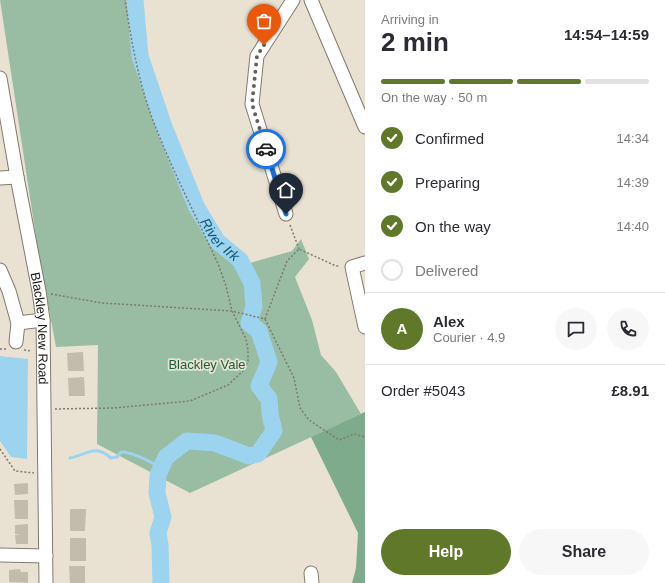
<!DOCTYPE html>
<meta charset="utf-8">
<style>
:root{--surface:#fff;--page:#f7f7f7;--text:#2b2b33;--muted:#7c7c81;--line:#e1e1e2;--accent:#60782a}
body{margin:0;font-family:Arial,sans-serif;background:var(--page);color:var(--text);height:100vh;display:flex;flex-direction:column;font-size:15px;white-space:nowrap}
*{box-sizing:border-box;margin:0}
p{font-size:13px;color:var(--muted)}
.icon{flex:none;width:22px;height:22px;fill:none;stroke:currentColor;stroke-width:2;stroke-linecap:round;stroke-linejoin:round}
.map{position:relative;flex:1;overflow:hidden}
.drawer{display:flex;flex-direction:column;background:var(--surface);width:300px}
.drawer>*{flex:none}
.pin{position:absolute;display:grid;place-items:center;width:34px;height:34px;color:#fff;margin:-41px -17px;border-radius:50% 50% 50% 0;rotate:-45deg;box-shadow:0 0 4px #0007}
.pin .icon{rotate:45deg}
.courier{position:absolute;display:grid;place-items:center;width:40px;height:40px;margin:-20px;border:3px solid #1a73e8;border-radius:50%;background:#fff;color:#222;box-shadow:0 1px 5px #0007}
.headline em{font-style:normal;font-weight:700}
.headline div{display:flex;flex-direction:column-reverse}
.headline{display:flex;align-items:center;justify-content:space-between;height:68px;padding:0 16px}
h1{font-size:26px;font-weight:700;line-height:30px}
.bar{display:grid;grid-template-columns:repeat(4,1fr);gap:6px 4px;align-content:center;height:48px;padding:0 16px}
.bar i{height:5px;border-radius:3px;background:var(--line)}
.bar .active{background:var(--accent)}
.bar p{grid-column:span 4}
.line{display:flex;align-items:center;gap:10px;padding:0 16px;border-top:1px solid var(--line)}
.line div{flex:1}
.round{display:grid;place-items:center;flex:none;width:42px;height:42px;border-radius:21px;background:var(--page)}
ol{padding:0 16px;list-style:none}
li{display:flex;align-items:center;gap:12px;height:44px}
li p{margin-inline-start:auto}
li .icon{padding:4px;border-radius:50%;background:var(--accent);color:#fff;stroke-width:4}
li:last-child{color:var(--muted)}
li i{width:22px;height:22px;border:2px solid var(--line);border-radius:50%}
.cta{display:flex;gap:8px;margin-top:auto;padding:8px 16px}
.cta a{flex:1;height:46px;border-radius:24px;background:var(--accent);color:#fff;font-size:16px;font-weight:700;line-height:46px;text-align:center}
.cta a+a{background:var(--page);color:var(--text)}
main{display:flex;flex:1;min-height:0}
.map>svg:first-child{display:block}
.green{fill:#98bda3}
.forest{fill:#7dab8b}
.water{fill:#9cd3ee}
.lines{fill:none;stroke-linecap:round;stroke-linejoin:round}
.stream{stroke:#9cd3ee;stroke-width:3}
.river{stroke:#9cd3ee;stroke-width:17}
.building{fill:#c2bcad}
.minor-casing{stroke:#817b6e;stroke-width:15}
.path{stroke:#7e796f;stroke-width:1.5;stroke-dasharray:2 2;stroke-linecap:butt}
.minor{stroke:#fff;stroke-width:13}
.done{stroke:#646158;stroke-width:4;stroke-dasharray:0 7.2}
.route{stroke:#1a73e8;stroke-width:5}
.labels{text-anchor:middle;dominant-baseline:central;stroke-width:3.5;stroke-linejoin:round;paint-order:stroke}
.street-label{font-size:13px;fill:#1d1b15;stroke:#e9e2d3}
.park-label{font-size:13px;fill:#166138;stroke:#e9e2d3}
.water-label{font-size:14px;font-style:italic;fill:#115772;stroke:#e9e2d3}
</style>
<main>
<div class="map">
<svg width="365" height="583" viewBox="0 0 365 583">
<rect width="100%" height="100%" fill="#e9e2d3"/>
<!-- green -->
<polygon class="green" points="0,0 134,0 135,31 143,71 169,142 217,244 250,263 292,251 301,239 309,259 295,277 312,320 321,355 336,372 361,414 190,493 97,444 98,345 56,347 38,250"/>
<!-- forest -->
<polygon class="forest" points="365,412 365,583 352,583 356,568 358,533 311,437"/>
<!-- water -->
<polygon class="water" points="0,356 28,359 27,459 11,457 0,441"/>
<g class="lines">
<!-- stream -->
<path class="stream" d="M 70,458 C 88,454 95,444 111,458 L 117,457 L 121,452 C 133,452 151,462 161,468"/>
<!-- river -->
<path class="river" id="s1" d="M 135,0 L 140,56 L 164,127 L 196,206 L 217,241 L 240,260 L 252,283 L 254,306 L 249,323 L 259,331 L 269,362 L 259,386 L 269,399 L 270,414 L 274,431 L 258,454 L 249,456 L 215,443 L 187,441 L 166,457 L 158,475 L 157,493 L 163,517 L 158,533 L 160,545 L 161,583"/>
</g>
<!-- building -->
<g class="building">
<polygon points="83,352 84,371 68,371 67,353"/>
<polygon points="84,377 85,396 69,396 68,378"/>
<polygon points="28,483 28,494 15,495 14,484"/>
<polygon points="14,500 28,500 28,519 15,519"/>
<polygon points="70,509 86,509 85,531 70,531"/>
<polygon points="28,524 28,544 16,544 15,535 21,534 15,534 15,525"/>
<rect x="70" y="538" width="16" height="23"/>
<polygon points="69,566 85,566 85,583 70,583"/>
<polygon points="20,569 21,572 28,572 28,583 9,582 9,570"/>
</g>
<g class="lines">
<!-- minor casing -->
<g class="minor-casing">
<g id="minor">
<polyline points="311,0 365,127"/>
<path id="s2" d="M 0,78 L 17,177 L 39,291 L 43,320 L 46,583"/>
<polyline points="0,178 17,177"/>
<polyline points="286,214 252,104 257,56 293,0"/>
<polyline points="365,263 352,267 365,327"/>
<polyline points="0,270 9,291 18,323 43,320"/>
<polyline points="16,342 18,323"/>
<polyline points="0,555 46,556"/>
<polyline points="311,573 312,583"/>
</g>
</g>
<!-- path -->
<g class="path">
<polyline points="290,225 299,249"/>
<polyline points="51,294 102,303 232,311 265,319 294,378 300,408 309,420 339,440 354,434 365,437"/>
<polyline points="265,319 287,261 299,249 336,266 340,266"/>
<polyline points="0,349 8,349"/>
<polyline points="24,350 32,351"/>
<path d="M 55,409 L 113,408 L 190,401 L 228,385 L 244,370 L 248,361 L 248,350 L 246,339 L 232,311 L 226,286 L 219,266 C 199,222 176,178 158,133 C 140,91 132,45 125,0"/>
<polyline points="0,449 15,471 34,473"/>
</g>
<!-- minor -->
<use href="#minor" class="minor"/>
</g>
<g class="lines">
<!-- done -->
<polyline class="done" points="264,45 257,56 252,104 266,149"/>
<!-- route -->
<polyline class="route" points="266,149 286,214"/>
</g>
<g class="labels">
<!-- street labels -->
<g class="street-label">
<text stroke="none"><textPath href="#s2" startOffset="254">Blackley New Road</textPath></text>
</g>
<!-- park labels -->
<g class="park-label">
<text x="207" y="364">Blackley Vale</text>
</g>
<!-- water labels -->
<g class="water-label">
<text stroke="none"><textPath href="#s1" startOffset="258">River Irk</textPath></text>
</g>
</g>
</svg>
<div class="pin" style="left:264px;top:45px;background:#ea580c"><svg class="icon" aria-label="bag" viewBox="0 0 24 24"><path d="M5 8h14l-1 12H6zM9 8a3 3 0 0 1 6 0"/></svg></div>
<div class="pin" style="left:286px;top:214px;background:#1f2937"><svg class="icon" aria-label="home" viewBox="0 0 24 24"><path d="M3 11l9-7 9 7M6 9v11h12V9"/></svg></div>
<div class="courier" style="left:266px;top:149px"><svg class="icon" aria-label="car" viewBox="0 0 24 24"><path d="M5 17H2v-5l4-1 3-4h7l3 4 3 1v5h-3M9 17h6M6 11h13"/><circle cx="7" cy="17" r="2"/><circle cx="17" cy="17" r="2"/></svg></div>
</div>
<section class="drawer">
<div class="headline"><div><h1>2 min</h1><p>Arriving in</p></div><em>14:54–14:59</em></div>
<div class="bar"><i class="active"></i><i class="active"></i><i class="active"></i><i></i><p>On the way · 50 m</p></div>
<ol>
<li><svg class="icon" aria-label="check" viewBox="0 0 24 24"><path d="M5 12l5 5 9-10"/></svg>Confirmed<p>14:34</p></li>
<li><svg class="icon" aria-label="check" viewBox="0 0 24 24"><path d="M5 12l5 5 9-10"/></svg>Preparing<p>14:39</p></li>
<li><svg class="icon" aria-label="check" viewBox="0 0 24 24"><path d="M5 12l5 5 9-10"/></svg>On the way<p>14:40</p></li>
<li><i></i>Delivered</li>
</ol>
<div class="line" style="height:72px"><b class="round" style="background:var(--accent);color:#fff">A</b><div><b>Alex</b><p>Courier · 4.9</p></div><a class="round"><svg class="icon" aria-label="chat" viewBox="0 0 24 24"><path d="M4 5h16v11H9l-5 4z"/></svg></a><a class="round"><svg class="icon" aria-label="phone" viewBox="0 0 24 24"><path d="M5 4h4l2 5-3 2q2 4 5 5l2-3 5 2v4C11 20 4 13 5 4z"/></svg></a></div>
<div class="line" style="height:52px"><div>Order #5043</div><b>£8.91</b></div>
<div class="cta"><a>Help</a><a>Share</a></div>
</section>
</main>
